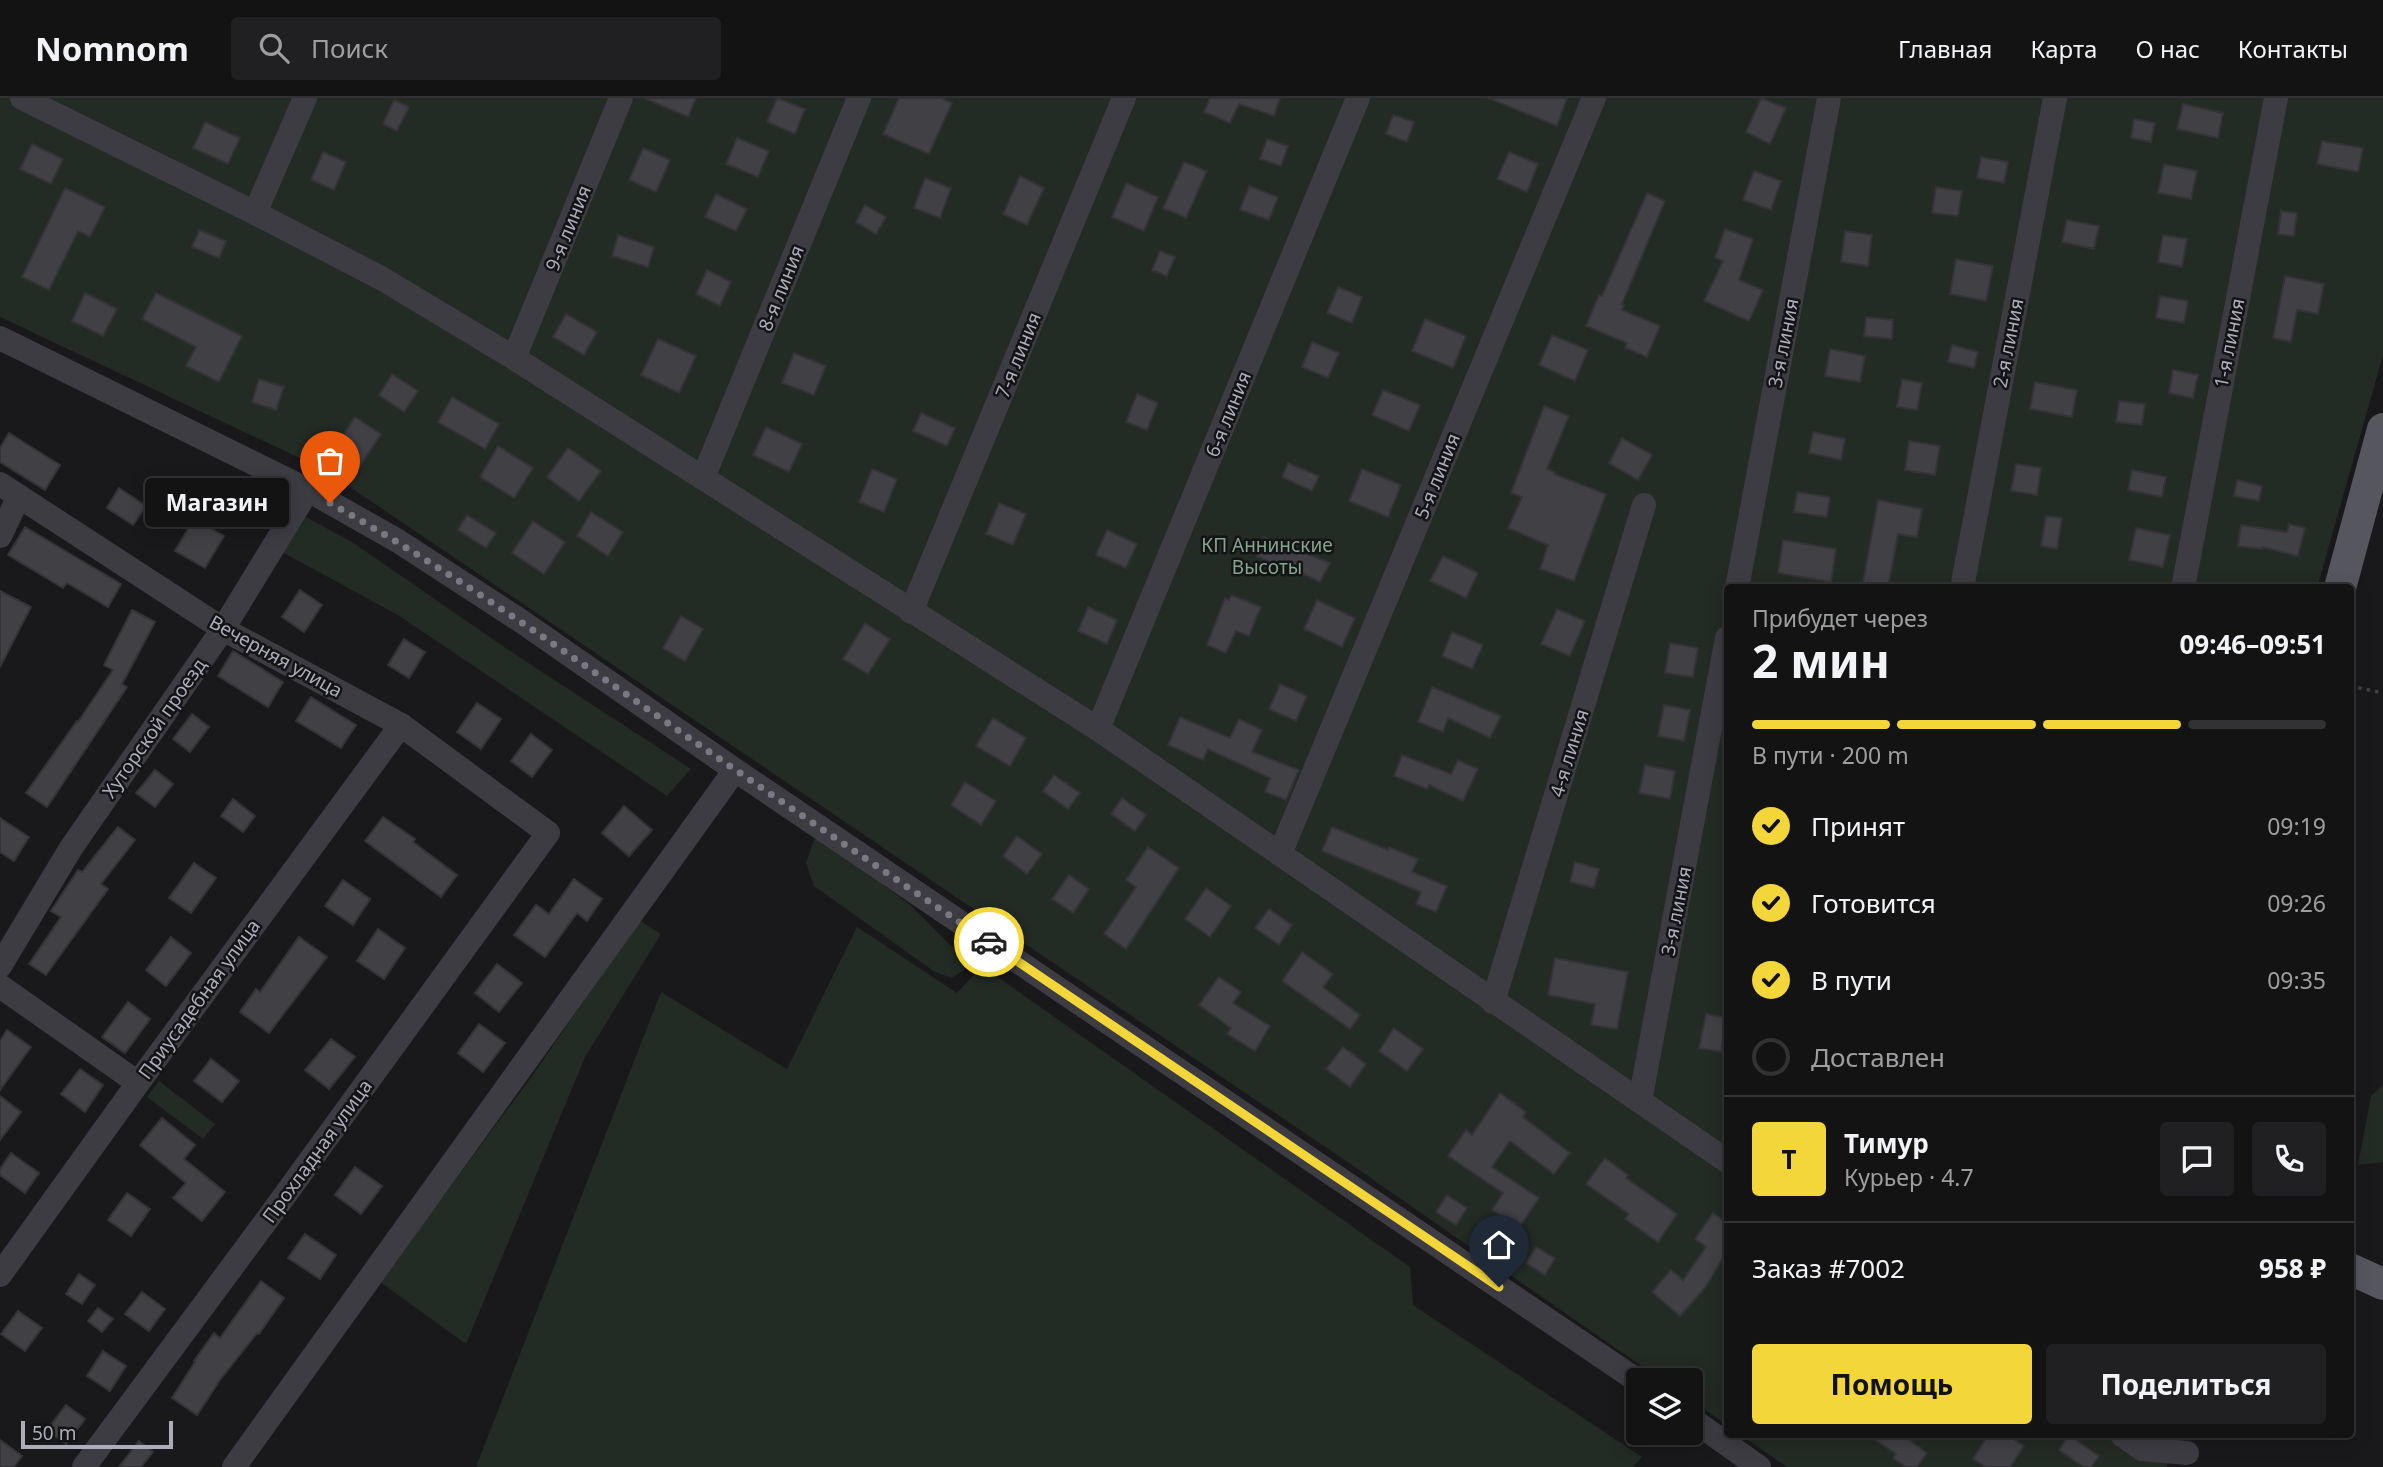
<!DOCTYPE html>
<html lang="ru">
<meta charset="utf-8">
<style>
:root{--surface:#131314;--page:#202022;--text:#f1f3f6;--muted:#9d9ea0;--line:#323234;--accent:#f2d63a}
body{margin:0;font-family:"Noto Sans",sans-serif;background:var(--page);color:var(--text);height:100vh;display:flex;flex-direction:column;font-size:26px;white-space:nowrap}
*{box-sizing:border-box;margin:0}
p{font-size:23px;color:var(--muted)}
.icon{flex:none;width:38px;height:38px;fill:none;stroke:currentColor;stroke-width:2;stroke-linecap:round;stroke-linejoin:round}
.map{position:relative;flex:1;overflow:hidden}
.sheet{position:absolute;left:1724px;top:486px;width:630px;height:854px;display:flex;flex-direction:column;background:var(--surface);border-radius:7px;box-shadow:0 4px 18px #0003,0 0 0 2px var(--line)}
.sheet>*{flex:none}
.fabs{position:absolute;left:1626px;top:1270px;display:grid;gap:14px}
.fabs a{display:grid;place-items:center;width:77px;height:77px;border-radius:7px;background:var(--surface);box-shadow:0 4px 18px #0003,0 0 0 2px var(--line);font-size:35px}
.scale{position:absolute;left:21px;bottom:18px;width:152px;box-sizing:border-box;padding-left:7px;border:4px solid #abadbb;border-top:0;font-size:19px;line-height:24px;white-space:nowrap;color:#abadbb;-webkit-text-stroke:5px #141416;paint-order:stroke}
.pin{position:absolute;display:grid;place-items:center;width:60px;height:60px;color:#fff;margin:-72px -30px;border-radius:50% 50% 50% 0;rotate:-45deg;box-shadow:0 0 7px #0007}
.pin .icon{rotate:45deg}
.courier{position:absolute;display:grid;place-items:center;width:70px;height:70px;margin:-35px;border:5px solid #f2d63a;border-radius:50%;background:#fff;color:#222;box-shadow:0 2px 9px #0007}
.bubble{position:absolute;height:49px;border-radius:7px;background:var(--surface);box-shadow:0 4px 18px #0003,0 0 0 2px var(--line);font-size:23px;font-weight:700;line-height:49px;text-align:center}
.headline em{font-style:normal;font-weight:700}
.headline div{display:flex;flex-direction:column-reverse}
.headline{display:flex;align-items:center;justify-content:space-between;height:119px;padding:0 28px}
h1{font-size:46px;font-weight:700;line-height:52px}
.bar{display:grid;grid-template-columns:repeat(4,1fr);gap:10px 7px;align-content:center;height:84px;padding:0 28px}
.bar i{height:9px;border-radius:5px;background:var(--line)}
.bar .on{background:var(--accent)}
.bar p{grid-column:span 4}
.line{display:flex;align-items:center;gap:18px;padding:0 28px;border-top:2px solid var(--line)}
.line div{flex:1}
.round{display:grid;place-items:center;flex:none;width:74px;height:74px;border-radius:7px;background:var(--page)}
ol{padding:0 28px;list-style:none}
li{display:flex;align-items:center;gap:21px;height:77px}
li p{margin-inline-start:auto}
li .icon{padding:7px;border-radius:50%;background:var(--accent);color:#111;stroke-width:4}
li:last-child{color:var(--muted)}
li i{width:38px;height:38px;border:4px solid var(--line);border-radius:50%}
.primary-button{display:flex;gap:14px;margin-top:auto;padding:14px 28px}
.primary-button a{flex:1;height:80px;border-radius:7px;background:var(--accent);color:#111;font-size:28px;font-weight:700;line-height:80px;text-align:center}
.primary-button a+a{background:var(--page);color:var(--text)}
header{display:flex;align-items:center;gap:42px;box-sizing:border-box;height:98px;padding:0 35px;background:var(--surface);border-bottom:2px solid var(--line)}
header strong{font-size:33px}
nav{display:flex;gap:38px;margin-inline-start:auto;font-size:24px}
.search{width:490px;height:63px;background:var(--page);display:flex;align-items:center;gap:18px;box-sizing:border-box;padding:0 24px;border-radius:7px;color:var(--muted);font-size:26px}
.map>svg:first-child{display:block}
.green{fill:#232b25}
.building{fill:#414145;stroke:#343337;stroke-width:2}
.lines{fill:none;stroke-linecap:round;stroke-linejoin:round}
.path{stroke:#404147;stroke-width:3.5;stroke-dasharray:3.5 5;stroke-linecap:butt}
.minor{stroke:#3c3c42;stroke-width:24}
.major{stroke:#56565f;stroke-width:32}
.done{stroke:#787983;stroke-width:7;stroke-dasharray:0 12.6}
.route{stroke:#f2d63a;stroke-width:9}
.labels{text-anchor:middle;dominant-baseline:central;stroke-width:5;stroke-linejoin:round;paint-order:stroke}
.street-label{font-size:19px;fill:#abadbb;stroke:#141416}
.park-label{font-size:19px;fill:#83a68b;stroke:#141416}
</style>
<header>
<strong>Nomnom</strong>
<div class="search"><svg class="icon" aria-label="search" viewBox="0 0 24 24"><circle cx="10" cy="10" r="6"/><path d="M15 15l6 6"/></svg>Поиск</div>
<nav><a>Главная</a><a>Карта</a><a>О нас</a><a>Контакты</a></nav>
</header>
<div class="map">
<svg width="2383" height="1369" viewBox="0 0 2383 1369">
<rect width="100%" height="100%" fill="#19191b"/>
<!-- green -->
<g class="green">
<polygon points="0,0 2383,0 2383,257 2317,490 1727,490 1727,1327 1691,1302 1690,1283 1663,1283 1349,1065 325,372 0,219"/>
<polygon points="302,417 352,444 513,555 691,671 667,698 398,517 280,453"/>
<polygon points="816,737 909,806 961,858 964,872 952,880 935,874 814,788 806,765"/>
<polygon points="639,822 661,836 585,959 466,1246 380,1184 535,974"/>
<polygon points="857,829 957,895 982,868 1410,1169 1413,1207 1642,1359 1633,1369 476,1369 661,894 787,971"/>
<polygon points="159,983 215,1026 203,1041 147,999"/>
<polygon points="2383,987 2383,1064 2358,1067 2371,998"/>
<polygon points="1741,1337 2172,1337 2167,1369 1787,1369"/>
</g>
<!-- building -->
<g class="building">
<polygon points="644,0 696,0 688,19"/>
<polygon points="777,0 805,11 795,36 767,24"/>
<polygon points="899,0 941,0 952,5 929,56 883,36"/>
<polygon points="1210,0 1280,0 1274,18 1239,6 1230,25 1204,14"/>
<polygon points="1488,0 1567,0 1557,28"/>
<polygon points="1761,0 1786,10 1770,46 1746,34"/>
<polygon points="394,2 409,9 397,33 383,26"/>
<polygon points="2183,6 2223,15 2218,40 2177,31"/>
<polygon points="1393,17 1414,24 1407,44 1386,36"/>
<polygon points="2134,21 2155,25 2151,44 2131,40"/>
<polygon points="205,24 240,40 228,66 193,50"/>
<polygon points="737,40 769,53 758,79 726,66"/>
<polygon points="1267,41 1288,48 1281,68 1260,61"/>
<polygon points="2322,43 2363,50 2358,74 2317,66"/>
<polygon points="32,46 63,61 51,86 20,71"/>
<polygon points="643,50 670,62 656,94 629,82"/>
<polygon points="323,54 346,64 334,92 311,82"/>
<polygon points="1509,54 1538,66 1527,94 1497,81"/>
<polygon points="1981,59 2008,64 2004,85 1977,80"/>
<polygon points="1184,64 1207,73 1186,120 1163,110"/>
<polygon points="2164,66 2197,73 2191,101 2158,95"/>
<polygon points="1754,73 1781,83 1771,112 1743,102"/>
<polygon points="1020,78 1044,90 1027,127 1003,116"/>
<polygon points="925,80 951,90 940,120 914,110"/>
<polygon points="1126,85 1158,99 1144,133 1112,119"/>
<polygon points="1249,88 1278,99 1269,122 1240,112"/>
<polygon points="1936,89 1962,93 1958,118 1932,115"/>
<polygon points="65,90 105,109 90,139 78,133 49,192 22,179"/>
<polygon points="1647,95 1665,103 1622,206 1624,207 1622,212 1660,228 1647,259 1625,250 1627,245 1586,228 1599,197 1602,198"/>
<polygon points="716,96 747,111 736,133 705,119"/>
<polygon points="865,107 886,119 876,136 856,124"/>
<polygon points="2281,113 2297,115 2294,138 2278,136"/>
<polygon points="2067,122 2099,128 2094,151 2062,144"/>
<polygon points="1725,131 1753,141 1739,182 1763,192 1749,223 1704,203 1723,163 1715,160"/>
<polygon points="199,132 226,143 219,160 192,149"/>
<polygon points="1845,133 1872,137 1868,168 1841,164"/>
<polygon points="618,137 654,149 648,169 612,158"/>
<polygon points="2163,137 2187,141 2182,169 2158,164"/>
<polygon points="1160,153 1175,159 1167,178 1152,172"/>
<polygon points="1956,161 1993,168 1986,203 1950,196"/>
<polygon points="707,172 731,184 720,208 696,196"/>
<polygon points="2285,178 2324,186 2318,216 2297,212 2291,244 2273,240"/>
<polygon points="1338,189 1362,199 1352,225 1327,215"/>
<polygon points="85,195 117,211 103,238 72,223"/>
<polygon points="156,195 242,238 219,284 186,268 196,249 142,221"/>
<polygon points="2160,198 2188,203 2184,225 2156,220"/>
<polygon points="566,216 597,234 584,257 553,239"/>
<polygon points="1866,219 1893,222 1892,241 1864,238"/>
<polygon points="1425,221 1466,238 1453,270 1412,253"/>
<polygon points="1552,237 1588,252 1575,283 1539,267"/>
<polygon points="658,241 696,258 679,295 641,277"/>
<polygon points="1312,244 1339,255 1328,280 1302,269"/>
<polygon points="1952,247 1978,254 1974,270 1948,264"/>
<polygon points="1830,251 1865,258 1860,284 1825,278"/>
<polygon points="794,255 826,268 814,297 782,285"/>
<polygon points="2173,272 2198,277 2193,300 2169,295"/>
<polygon points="392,276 418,293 404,314 379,297"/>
<polygon points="259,281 284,289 276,312 252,304"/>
<polygon points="1902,281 1922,285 1917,312 1897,309"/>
<polygon points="2035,284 2077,292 2072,319 2030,311"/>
<polygon points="1383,292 1420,307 1409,333 1372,317"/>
<polygon points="1137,296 1158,305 1147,332 1126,324"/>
<polygon points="452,299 499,326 485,351 438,324"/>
<polygon points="2119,303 2145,306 2142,327 2116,324"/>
<polygon points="1544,308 1569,318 1547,371 1555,374 1554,376 1606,396 1574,483 1540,471 1548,447 1508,430 1522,399 1511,395"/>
<polygon points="921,315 955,330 947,348 913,333"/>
<polygon points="355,319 381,336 354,377 328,360"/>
<polygon points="766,329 802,346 789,374 753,357"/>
<polygon points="1813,334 1845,341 1841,362 1809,355"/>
<polygon points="9,335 60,367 45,392 0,364 0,350"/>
<polygon points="1622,340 1652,357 1638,382 1609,365"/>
<polygon points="1909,343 1940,348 1935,377 1905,372"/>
<polygon points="498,348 533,370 514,400 480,379"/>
<polygon points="568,350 601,373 579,403 547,379"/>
<polygon points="1288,365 1319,378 1312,393 1282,379"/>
<polygon points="2016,366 2041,370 2037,397 2011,393"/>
<polygon points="872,371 897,381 884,414 859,404"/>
<polygon points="1362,371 1401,387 1388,419 1349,403"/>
<polygon points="2132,372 2166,379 2162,399 2128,392"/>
<polygon points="2237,382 2262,388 2259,403 2234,398"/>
<polygon points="119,390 146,408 133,427 107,410"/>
<polygon points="1797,394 1830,399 1827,419 1794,414"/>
<polygon points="1878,402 1922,411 1917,439 1898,436 1888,490 1862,490"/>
<polygon points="999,405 1026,416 1013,447 986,436"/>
<polygon points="591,414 623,434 608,458 577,438"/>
<polygon points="467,417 496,435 486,450 458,432"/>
<polygon points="2046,418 2062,420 2057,451 2041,448"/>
<polygon points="194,421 224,438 205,470 175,453"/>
<polygon points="533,423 565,444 544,476 512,455"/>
<polygon points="2289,426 2305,430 2298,458 2262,449 2262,451 2238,448 2241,427 2287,434"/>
<polygon points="25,429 121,486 108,509 67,485 63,490 8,457"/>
<polygon points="2136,430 2170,437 2163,469 2129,462"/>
<polygon points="1107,432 1137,446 1126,470 1096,457"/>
<polygon points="1264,439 1330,465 1320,484 1280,465 1279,467 1257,459"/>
<polygon points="1783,442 1836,451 1831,484 1778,475"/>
<polygon points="1443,458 1478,475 1466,500 1430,483"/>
<polygon points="300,492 322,507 304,534 282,519"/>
<polygon points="0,493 31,509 0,569"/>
<polygon points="1231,497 1261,509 1249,538 1236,533 1226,555 1207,547 1225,500 1229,502"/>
<polygon points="1317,502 1355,520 1342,549 1304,531"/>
<polygon points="1088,509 1117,522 1107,546 1078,533"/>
<polygon points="1557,511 1585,523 1570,558 1541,546"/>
<polygon points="132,512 155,524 122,586 127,589 47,709 26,695 77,623 78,624 113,572 104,567"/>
<polygon points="681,518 703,531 685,563 663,550"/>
<polygon points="865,525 890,541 868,576 843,561"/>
<polygon points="1452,534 1483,547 1472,571 1442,558"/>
<polygon points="404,541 425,554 409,580 388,567"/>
<polygon points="1670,545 1698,550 1693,579 1665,575"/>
<polygon points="233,553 283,584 268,609 218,578"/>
<polygon points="1280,586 1307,598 1296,623 1269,611"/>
<polygon points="1432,589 1501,618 1490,640 1448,620 1443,634 1418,624"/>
<polygon points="311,599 356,627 341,650 296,623"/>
<polygon points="477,605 501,621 481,651 457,634"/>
<polygon points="1664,607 1690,612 1684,643 1658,638"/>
<polygon points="192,616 209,629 190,654 173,641"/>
<polygon points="1180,619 1230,640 1239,621 1262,632 1252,654 1299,672 1286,702 1265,694 1270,680 1208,651 1203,662 1168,647"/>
<polygon points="993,620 1026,640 1010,668 976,648"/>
<polygon points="531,636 552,652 532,679 511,663"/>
<polygon points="1402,657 1451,676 1458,662 1478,671 1463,703 1429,687 1427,691 1394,678"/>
<polygon points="1645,667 1675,673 1670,701 1639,695"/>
<polygon points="155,672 173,686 155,709 136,695"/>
<polygon points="1054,677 1080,695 1068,711 1043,693"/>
<polygon points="965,684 996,703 981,727 951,707"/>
<polygon points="1122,700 1146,717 1135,733 1111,716"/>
<polygon points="233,701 255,718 243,734 221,718"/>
<polygon points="624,708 652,732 629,758 602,735"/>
<polygon points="383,719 415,741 413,744 457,777 441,799 365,743"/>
<polygon points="0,720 29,739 14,763 0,754"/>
<polygon points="118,729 135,742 101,786 108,791 46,877 29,866 61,819 51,813 78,772 82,774"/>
<polygon points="1332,729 1388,752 1389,749 1418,761 1412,774 1447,788 1436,814 1416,806 1421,794 1322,753"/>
<polygon points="1017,738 1042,756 1027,776 1003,758"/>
<polygon points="1148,749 1179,770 1126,851 1104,836 1136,789 1126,782"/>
<polygon points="1575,764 1599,771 1594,790 1570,784"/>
<polygon points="194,765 216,780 191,815 169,800"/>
<polygon points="1069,777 1089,791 1073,815 1052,801"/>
<polygon points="574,781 602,801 587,823 577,815 545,859 514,837 536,807 549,816"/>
<polygon points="343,782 370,801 353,827 325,808"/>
<polygon points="1206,790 1231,808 1210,839 1185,821"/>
<polygon points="1269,811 1292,827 1279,847 1255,830"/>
<polygon points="378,831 405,850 384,881 357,863"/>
<polygon points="171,839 191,855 166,888 146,872"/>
<polygon points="299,839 327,859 269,935 240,914 256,891 260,894"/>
<polygon points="1302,854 1333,876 1323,889 1360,917 1350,931 1282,883"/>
<polygon points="1555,860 1628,874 1617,931 1591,927 1595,906 1548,897"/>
<polygon points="497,866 522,885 499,914 475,895"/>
<polygon points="1219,879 1241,894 1233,905 1270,928 1255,953 1227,936 1231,930 1199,907"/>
<polygon points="128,904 150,921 125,955 102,939"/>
<polygon points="1706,916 1727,920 1721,954 1699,950"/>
<polygon points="479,926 505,945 483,974 458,955"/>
<polygon points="1394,930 1423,951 1407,973 1379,953"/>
<polygon points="7,932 31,949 0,992 0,943"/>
<polygon points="331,941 355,959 329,991 305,972"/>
<polygon points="1343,949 1366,966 1350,989 1326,971"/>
<polygon points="211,961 239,983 222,1004 194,983"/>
<polygon points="80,971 103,987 85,1014 61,996"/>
<polygon points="1500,995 1526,1014 1523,1019 1570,1055 1554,1076 1510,1043 1492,1069 1539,1100 1519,1130 1492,1112 1503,1095 1448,1058 1466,1032 1472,1037"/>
<polygon points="0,998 21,1014 0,1042"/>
<polygon points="162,1020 195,1047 184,1061 225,1094 202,1123 173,1100 186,1085 140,1047"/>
<polygon points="11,1055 39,1075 25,1095 0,1077 0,1071"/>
<polygon points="1605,1060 1628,1077 1626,1080 1677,1116 1658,1144 1625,1121 1629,1116 1586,1086"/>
<polygon points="355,1069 382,1088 361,1116 335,1097"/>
<polygon points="127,1095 150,1111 131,1138 108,1122"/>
<polygon points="1447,1097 1467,1110 1456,1127 1436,1114"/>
<polygon points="1713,1115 1727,1125 1727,1153 1705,1190 1680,1218 1652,1194 1671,1172 1683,1182 1706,1149 1695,1141"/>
<polygon points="305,1136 336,1157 320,1181 288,1160"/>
<polygon points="1536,1149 1555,1160 1545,1177 1526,1165"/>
<polygon points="79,1176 95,1187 82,1206 66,1196"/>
<polygon points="261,1183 284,1200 259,1236 257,1235 220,1282 197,1317 172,1300 195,1264 194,1263 214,1235 220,1240"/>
<polygon points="142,1194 165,1211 149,1233 125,1216"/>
<polygon points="98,1210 113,1221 102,1234 88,1223"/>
<polygon points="18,1213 42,1230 25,1253 1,1236"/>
<polygon points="103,1253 126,1268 110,1293 87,1278"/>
<polygon points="66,1307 85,1321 66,1346 47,1332"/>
<polygon points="1869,1337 1902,1337 1927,1355 1917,1369 1906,1369 1893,1360 1896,1356"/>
<polygon points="1988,1337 2007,1337 2024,1348 2010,1369 1986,1369 1973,1361"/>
<polygon points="2069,1337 2099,1358 2091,1369 2084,1369 2059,1352"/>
<polygon points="0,1342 22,1358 14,1369 0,1369"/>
<polygon points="139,1343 153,1354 141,1369 119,1369"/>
</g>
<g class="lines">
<!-- path -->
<polyline class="path" points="2350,588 2383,595"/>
<!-- minor -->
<g class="minor">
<polyline points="22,0 255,115 381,180 514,260 1098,631 1727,1063"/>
<polyline points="255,115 305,0"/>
<polyline points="0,240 308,392 398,443 521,523 735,672 1638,1283"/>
<polyline points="514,260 621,0"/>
<polyline points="703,380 859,0"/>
<polyline points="0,386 223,531 401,627 548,735 272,1115 84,1369"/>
<polyline points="0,438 19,398"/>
<polyline points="1737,490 1829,0"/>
<polyline points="1962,490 2055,0"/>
<polyline points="2183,490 2276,0"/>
<polyline points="911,514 1124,0"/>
<polyline points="1098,631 1358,0"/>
<polyline points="1280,756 1594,0"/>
<polyline points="0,868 71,750 223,531 308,392"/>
<polyline points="0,888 138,985"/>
<polyline points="1493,904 1644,407"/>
<polyline points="1640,1003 1727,540"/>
<polyline points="0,1177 138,985 401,627"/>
<polyline points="1690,1320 1759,1369"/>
<polyline points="2122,1337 2142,1351 2187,1355"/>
<polyline points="234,1369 735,672"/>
</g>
<!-- major -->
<g class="major">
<polyline points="2340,490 2383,331"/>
<polyline points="2350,1171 2383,1186"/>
</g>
</g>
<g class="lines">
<!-- done -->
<path class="done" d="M 330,405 C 457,476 575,561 695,644 C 792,711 891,778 989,844"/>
<!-- route -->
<polyline class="route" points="989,844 1499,1189"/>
</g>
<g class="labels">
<!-- street labels -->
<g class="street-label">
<text transform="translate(568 130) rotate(-68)">9-я линия</text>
<text transform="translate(781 190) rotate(-68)">8-я линия</text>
<text transform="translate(1783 245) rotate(-79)">3-я линия</text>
<text transform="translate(2008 245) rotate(-79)">2-я линия</text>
<text transform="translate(2229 245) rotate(-79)">1-я линия</text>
<text transform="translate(1018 257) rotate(-68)">7-я линия</text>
<text transform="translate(1228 316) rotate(-68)">6-я линия</text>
<text transform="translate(1437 378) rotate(-68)">5-я линия</text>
<text transform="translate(276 558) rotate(29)">Вечерняя улица</text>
<text transform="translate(154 630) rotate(-55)">Хуторской проезд</text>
<text transform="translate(1569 655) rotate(-73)">4-я линия</text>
<text transform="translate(1676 813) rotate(-79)">3-я линия</text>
<text transform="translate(199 901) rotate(-54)">Приусадебная улица</text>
<text transform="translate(317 1053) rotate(-54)">Прохладная улица</text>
</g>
<!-- park labels -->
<g class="park-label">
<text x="1267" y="447">КП Аннинские<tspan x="1267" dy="22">Высоты</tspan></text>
</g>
</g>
</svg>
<div class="fabs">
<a><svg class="icon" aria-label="layers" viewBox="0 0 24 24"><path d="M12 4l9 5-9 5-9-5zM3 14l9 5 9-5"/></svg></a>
</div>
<div class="scale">50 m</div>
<div class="pin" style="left:330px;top:405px;background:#ea580c"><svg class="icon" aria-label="bag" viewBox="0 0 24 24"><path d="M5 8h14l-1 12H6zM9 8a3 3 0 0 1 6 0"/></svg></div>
<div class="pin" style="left:1499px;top:1189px;background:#1f2937"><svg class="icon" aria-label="home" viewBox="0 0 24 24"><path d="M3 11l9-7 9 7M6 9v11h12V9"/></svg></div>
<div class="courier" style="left:989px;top:844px"><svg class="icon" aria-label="car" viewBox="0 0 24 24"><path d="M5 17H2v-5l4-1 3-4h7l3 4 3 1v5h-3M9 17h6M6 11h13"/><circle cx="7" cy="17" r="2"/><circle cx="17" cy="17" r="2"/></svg></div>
<div class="bubble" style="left:145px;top:380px;width:144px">Магазин</div>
<section class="sheet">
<div class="headline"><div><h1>2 мин</h1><p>Прибудет через</p></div><em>09:46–09:51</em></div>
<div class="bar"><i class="on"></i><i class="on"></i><i class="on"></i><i></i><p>В пути · 200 m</p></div>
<ol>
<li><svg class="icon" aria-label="check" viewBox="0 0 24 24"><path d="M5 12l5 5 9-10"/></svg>Принят<p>09:19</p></li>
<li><svg class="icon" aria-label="check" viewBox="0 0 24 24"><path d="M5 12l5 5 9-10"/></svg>Готовится<p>09:26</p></li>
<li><svg class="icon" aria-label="check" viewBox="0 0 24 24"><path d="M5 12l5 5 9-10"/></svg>В пути<p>09:35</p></li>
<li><i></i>Доставлен</li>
</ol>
<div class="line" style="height:126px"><b class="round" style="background:var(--accent);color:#111">Т</b><div><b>Тимур</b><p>Курьер · 4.7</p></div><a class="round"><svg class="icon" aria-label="chat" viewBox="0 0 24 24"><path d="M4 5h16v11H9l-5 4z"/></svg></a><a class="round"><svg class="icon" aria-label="phone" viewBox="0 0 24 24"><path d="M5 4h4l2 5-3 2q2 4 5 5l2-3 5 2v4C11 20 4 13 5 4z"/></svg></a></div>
<div class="line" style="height:91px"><div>Заказ #7002</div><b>958 ₽</b></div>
<div class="primary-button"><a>Помощь</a><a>Поделиться</a></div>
</section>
</div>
